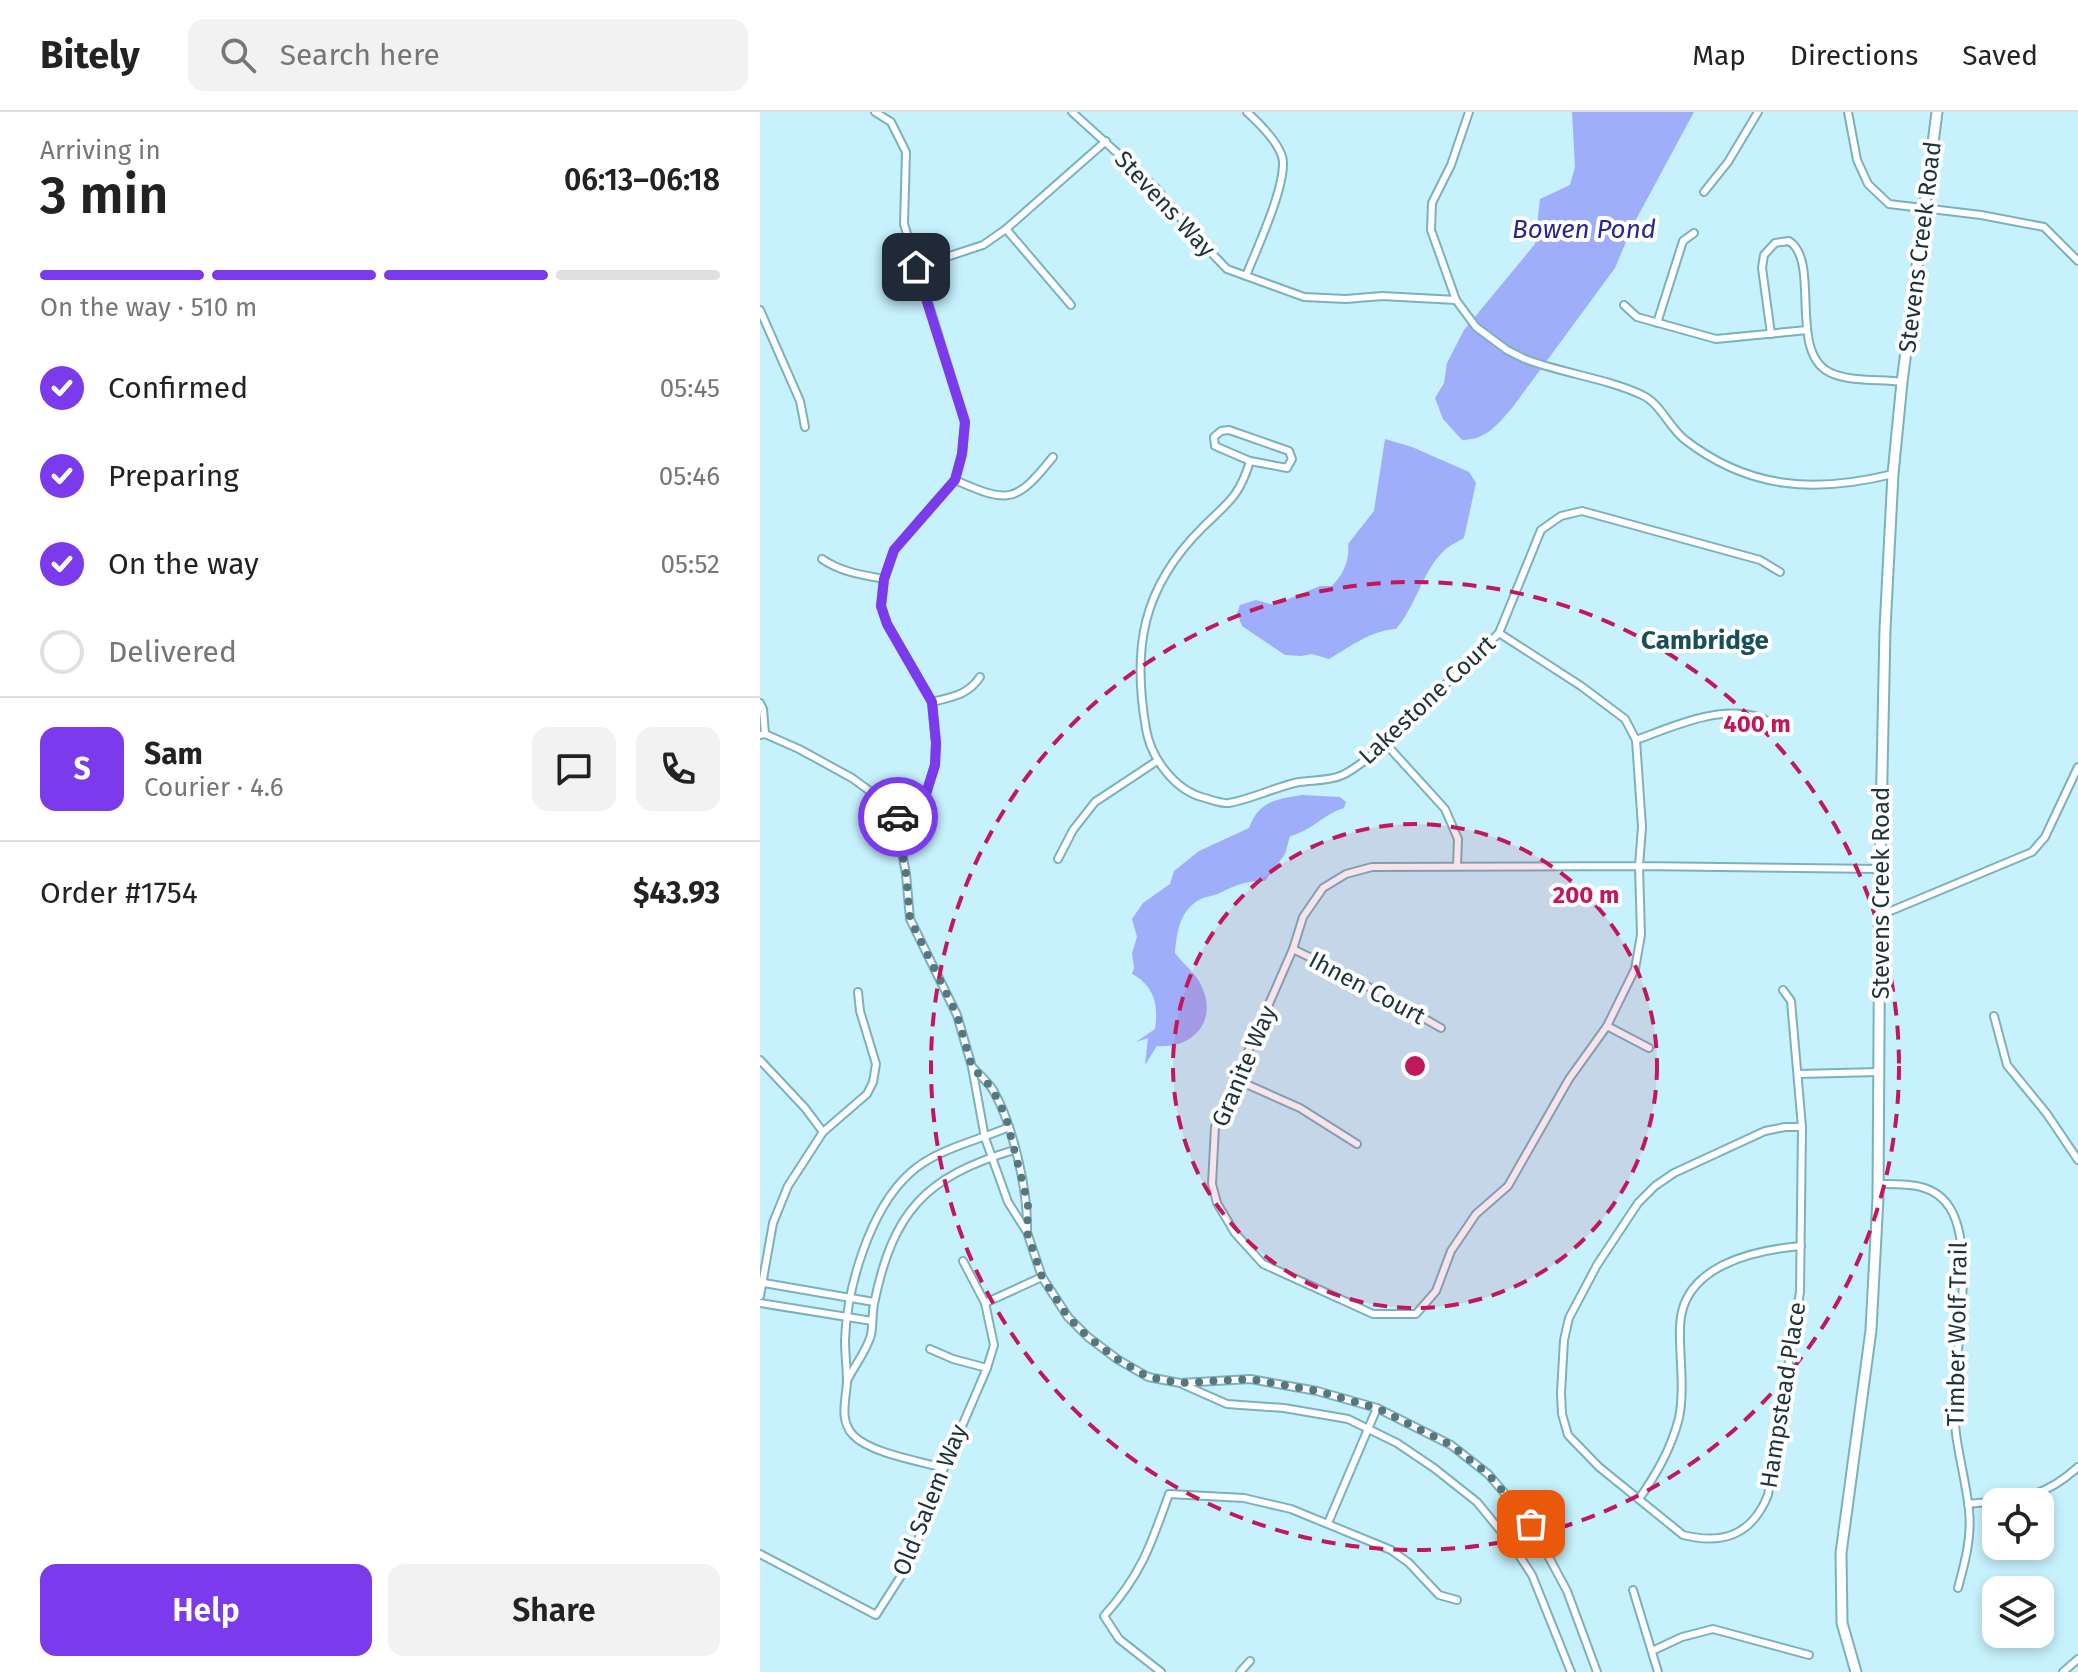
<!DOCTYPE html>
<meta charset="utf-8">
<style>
:root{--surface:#fff;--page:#f2f2f2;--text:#222;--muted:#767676;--line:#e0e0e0;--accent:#7c3aed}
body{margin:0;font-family:"Fira Sans",sans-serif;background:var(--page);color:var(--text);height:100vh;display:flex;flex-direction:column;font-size:30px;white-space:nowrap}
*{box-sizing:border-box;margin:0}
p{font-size:26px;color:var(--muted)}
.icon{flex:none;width:44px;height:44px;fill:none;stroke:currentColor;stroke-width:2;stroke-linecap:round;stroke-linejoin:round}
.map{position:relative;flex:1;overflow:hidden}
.details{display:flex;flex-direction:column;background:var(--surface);width:760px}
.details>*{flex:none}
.tools{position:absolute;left:1222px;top:1376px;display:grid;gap:16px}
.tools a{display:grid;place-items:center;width:72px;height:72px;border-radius:16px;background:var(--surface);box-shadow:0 4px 12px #0003;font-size:40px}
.pin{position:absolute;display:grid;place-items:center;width:68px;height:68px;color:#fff;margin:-34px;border-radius:16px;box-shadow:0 4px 12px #0006}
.courier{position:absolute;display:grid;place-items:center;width:80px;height:80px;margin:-40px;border:6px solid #7c3aed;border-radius:50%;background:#fff;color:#222;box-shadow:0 2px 10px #0007}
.overview em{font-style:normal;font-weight:600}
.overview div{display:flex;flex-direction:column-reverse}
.overview{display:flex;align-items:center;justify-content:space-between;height:136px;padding:0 40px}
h1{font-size:52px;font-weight:600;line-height:60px}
.bar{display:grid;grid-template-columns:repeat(4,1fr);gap:12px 8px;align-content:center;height:96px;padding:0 40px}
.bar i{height:10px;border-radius:6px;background:var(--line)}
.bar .current{background:var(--accent)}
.bar p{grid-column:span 4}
.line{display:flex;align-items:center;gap:20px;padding:0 40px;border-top:2px solid var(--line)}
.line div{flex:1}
.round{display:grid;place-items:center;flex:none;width:84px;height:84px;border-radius:16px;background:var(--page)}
ol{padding:0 40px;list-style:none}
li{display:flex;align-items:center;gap:24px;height:88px}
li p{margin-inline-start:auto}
li .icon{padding:8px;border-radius:50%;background:var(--accent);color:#fff;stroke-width:4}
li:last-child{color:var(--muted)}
li i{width:44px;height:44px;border:4px solid var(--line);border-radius:50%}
.cta{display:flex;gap:16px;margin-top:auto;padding:16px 40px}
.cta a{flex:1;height:92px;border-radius:16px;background:var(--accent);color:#fff;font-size:32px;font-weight:600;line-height:92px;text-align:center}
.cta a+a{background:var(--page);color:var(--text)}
header{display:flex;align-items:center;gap:48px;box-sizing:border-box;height:112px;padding:0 40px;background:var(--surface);border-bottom:2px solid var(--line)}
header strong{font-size:38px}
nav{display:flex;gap:44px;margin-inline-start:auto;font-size:28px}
.search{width:560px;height:72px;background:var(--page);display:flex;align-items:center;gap:20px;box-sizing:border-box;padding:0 28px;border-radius:16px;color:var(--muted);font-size:30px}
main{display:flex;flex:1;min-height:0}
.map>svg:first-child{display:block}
.water{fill:#9faefa}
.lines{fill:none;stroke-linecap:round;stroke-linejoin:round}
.street-casing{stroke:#7bb1be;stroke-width:10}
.secondary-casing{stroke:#7bb1be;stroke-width:13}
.street{stroke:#fff;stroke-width:6}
.secondary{stroke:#fff;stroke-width:9}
.done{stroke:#58767d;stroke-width:8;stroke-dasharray:0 14.4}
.route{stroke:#7c3aed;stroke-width:10}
.ring{fill:none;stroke:#c2185b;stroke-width:4;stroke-dasharray:14 10}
.labels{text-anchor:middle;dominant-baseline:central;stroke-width:8;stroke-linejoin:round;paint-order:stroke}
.street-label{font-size:24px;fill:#1c3338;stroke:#fff}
.water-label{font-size:26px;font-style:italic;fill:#2a2691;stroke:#fff}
.neighbourhood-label{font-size:26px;font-weight:bold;fill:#174f5b;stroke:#fff}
.centre{fill:#c2185b;stroke:#fff;stroke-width:4}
.ring-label{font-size:24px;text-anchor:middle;font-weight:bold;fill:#c2185b;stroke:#fff;stroke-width:8;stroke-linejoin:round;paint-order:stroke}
</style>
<header>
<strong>Bitely</strong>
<div class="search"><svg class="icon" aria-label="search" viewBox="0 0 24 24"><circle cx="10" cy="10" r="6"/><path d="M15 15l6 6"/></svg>Search here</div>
<nav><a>Map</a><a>Directions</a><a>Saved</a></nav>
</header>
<main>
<section class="details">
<div class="overview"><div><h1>3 min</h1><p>Arriving in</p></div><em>06:13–06:18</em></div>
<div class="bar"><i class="current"></i><i class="current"></i><i class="current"></i><i></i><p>On the way · 510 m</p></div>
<ol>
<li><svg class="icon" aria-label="check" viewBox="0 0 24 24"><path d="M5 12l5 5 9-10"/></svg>Confirmed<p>05:45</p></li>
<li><svg class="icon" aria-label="check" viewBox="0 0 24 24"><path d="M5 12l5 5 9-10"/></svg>Preparing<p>05:46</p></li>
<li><svg class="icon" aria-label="check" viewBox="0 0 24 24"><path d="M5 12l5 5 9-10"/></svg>On the way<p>05:52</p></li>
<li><i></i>Delivered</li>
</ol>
<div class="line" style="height:144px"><b class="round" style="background:var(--accent);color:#fff">S</b><div><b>Sam</b><p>Courier · 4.6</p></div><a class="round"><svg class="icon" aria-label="chat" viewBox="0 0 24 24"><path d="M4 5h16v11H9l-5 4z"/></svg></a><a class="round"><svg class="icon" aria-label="phone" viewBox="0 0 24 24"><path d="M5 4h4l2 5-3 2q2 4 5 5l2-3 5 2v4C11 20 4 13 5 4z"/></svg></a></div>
<div class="line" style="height:104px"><div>Order #1754</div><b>$43.93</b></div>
<div class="cta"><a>Help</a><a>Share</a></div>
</section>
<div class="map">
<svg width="1318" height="1560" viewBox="0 0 1318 1560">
<rect width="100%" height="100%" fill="#c6f1fd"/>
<!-- water -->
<g class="water">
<path d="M 812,0 L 934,0 L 873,113 L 855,156 L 752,296 C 737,313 726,328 702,328 L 683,307 L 675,286 L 684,271 L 687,251 L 704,218 L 775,132 L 780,87 L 810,73 L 815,55 Z"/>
<path d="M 625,327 L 652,335 L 709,360 L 716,371 L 704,426 C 699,429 692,432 687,436 C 663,456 657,493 636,517 C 609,519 592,534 569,547 L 552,542 L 541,544 L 525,543 L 482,514 L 477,501 L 480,493 L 496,488 L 514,493 L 560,474 L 572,474 C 583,462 590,449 588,432 L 614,399 Z"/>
<path d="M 542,683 L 580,685 L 586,690 L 584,696 C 563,702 552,719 530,724 L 525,742 L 505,769 C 487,769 477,772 462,780 C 456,783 449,784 443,786 C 420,796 417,819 415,841 C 423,852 437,862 442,875 C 458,910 432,937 397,934 L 385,953 L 388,926 L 376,930 L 395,917 C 399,894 394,873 372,862 L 374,856 L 372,841 L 377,825 L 372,807 L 383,791 L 410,772 L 414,759 L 439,739 L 489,716 C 499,689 516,687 542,683 Z"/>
</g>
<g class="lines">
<!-- street casing -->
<g class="street-casing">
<g id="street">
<polyline points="115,0 131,10 146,40 144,112 205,310 202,342 195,368 134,438 124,467 121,494 127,512 172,590 176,631 175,653 165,685 136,707"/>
<polyline points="312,0 396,76 437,126 467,157 544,185 586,187 622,184 696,188"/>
<path d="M 709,0 L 691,53 L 672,91 L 671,118 L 696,188 L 716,215 L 747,238 L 765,247 C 801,261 849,267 882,283 C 900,291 909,315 924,327 C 989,378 1056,381 1133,362"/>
<polyline points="1088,0 1097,48 1108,72 1129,92 1221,103 1284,115 1318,149"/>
<polyline points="944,80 968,50 998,0"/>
<polyline points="246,117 311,193"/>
<polyline points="156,155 223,133 246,117 346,29"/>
<path d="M 486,164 C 497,136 524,79 523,50 C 522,33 499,11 487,0"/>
<polyline points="864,193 877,205 956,227 1047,218"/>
<polyline points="0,198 40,289 45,315"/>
<polyline points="897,211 923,129 934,121"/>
<path d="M 1011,222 L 1002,156 L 1004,143 L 1015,131 L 1029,129 C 1061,149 1028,239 1069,260 C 1088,270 1120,267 1142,270"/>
<path d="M 490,349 L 455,334 L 454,325 L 461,319 L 469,318 L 529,339 L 532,347 L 527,356 L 490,349 C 479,386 467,391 442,416 C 382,476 372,536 386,617 C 391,646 415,679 445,686 C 452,688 462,692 469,691 C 492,687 515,675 539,670 C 552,668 567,669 580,664 C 589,661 598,653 606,648 L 739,521 L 781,418 L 801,404 L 822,399 L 1000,448 L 1020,460"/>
<path d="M 195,368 C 249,392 256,391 293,345"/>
<path d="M 62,447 C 81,460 102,463 124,467"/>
<polyline points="739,521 821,574 865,607 876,628 882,715 879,754 881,823 875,857 847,914 809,967 748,1074 716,1102 691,1139 676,1179 656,1202 613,1202 503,1152 475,1121 457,1091 452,1072 455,1015 533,837 543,805 563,776 586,762 612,755 879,754 1120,757"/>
<path d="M 172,590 C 192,585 208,583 220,565"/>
<polyline points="0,591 3,597 5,622"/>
<polyline points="0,623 5,622 39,637 92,666 118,685 136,707 146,762 150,807 197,903 212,955 225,1026 248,1090 267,1120 282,1165 308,1205 328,1225 357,1247 388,1265 420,1271 490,1267 557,1279 617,1296 691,1333 728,1362 771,1412 807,1479 837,1560"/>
<path d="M 876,628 C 912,615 958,593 998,605 C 1006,607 1014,613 1021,616"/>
<polyline points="625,631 685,697 698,727 697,754"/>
<polyline points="298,747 313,718 335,690 397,649"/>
<polyline points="1121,803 1272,740 1285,725 1318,655"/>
<polyline points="533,837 602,871 681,916"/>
<path d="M 1023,878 L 1031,889 L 1042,1015 L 1040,1180 L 1008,1383 C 992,1423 963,1433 923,1423 L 839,1355 L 808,1323 L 802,1302 L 801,1281 L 804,1228 L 809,1206 L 837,1153 L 878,1091 L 895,1074 L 914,1061 L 1005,1019 L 1025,1015 L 1042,1015"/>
<polyline points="1234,904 1247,953 1287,1002 1318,1048"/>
<polyline points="847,914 889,936"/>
<polyline points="0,948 45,996 63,1020"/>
<path d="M 212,955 C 219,962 228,970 233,978 C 253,1013 268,1078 267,1118"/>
<polyline points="1039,962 1118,960"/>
<polyline points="477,968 540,996 597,1032"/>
<path d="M 1119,1072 C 1145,1072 1174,1070 1190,1096 C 1216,1138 1195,1238 1194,1289 C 1193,1327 1205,1361 1209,1398 C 1212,1425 1205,1450 1198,1476"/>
<polyline points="4,1171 114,1190"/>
<polyline points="0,1184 13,1111 28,1074 63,1020 107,982 113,970 116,952 100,899 98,880"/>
<polyline points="0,1191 112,1209"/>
<polyline points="225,1191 282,1165"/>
<polyline points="170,1237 193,1247 227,1256"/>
<path d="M 88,1267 C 95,1253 107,1238 111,1223 C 113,1213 112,1202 114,1192 C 133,1099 165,1065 254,1038"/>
<polyline points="424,1273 467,1292 524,1296 588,1307 637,1331 674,1356 717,1390 753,1434 772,1463 811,1560"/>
<path d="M 184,1356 C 159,1349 110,1341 93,1323 C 79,1308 86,1288 87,1270 C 87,1256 85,1242 85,1228 C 87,1175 110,1097 150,1061 C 176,1037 217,1029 249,1015"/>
<path d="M 879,1387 C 897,1361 911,1337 919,1306 C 925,1275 919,1244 920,1214 C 922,1154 993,1138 1041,1134"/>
<path d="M 1208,1392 C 1255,1387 1281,1389 1318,1355"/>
<polyline points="568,1411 617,1296"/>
<polyline points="0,1442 116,1503 150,1450 184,1356 227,1256 234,1233 225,1191 203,1149"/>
<polyline points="873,1478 898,1560"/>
<polyline points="892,1539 922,1525 953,1517 1049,1543"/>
<path d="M 401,1560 L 359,1527 L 344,1504 C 381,1463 391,1433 409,1382 L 484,1386 L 531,1397 L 631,1438 L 649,1451 L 679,1483 L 697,1488"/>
<polyline points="480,1560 490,1549"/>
<polyline points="1303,1560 1318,1547"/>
</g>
</g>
<!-- secondary casing -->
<g class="secondary-casing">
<polyline id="secondary" points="1096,1560 1082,1511 1081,1441 1111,1218 1118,1086 1120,757 1125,517 1133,362 1142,270 1177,0"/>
</g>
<!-- street -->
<use href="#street" class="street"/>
<!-- secondary -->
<use href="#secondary" class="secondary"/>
</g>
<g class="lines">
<!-- done -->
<polyline class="done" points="138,705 136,707 146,762 150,807 197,903 212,955 232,976 246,1005 268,1092 267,1120 282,1165 308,1205 328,1225 357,1247 388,1265 420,1271 490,1267 557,1279 617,1296 691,1333 728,1362 771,1412"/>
<!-- route -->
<polyline class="route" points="138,705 165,685 175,653 176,631 172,590 127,512 121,494 124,467 134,438 195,368 202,342 205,310 156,155"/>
</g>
<!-- distance rings -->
<circle cx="655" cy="954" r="242" fill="#c2185b" fill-opacity=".12"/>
<g class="ring">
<circle cx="655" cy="954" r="242"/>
<circle cx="655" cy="954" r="484"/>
</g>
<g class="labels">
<!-- street labels -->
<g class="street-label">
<text transform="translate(405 92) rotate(47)">Stevens Way</text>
<text transform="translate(1160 135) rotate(-83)">Stevens Creek Road</text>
<text transform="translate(667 588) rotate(-43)">Lakestone Court</text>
<text transform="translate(1121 781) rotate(-90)">Stevens Creek Road</text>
<text transform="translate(607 876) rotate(28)">Ihnen Court</text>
<text transform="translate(484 954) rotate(-67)">Granite Way</text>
<text transform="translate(1197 1222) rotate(-89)">Timber Wolf Trail</text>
<text transform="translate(1023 1283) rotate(-81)">Hampstead Place</text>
<text transform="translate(170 1388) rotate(-68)">Old Salem Way</text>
</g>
<!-- water labels -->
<g class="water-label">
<text x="824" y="117">Bowen Pond</text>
</g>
<!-- neighbourhood labels -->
<g class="neighbourhood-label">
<text x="945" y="528">Cambridge</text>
</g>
</g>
<circle cx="655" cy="954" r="12" class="centre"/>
<g class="ring-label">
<text x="997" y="620">400 m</text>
<text x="826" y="791">200 m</text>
</g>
</svg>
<div class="tools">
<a><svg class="icon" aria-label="locate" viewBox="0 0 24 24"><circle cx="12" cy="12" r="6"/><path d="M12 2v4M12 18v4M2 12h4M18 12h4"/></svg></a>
<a><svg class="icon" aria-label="layers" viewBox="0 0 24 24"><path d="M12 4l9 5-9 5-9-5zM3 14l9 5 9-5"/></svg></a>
</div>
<div class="pin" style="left:771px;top:1412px;background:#ea580c"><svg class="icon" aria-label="bag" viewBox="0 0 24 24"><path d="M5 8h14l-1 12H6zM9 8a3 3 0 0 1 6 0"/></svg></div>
<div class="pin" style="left:156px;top:155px;background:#1f2937"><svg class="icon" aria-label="home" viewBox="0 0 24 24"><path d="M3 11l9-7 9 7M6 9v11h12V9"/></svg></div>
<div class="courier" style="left:138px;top:705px"><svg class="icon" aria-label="car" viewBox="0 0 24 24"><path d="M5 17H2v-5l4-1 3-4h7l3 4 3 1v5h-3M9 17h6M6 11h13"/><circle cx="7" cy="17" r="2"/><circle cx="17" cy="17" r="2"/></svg></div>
</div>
</main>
